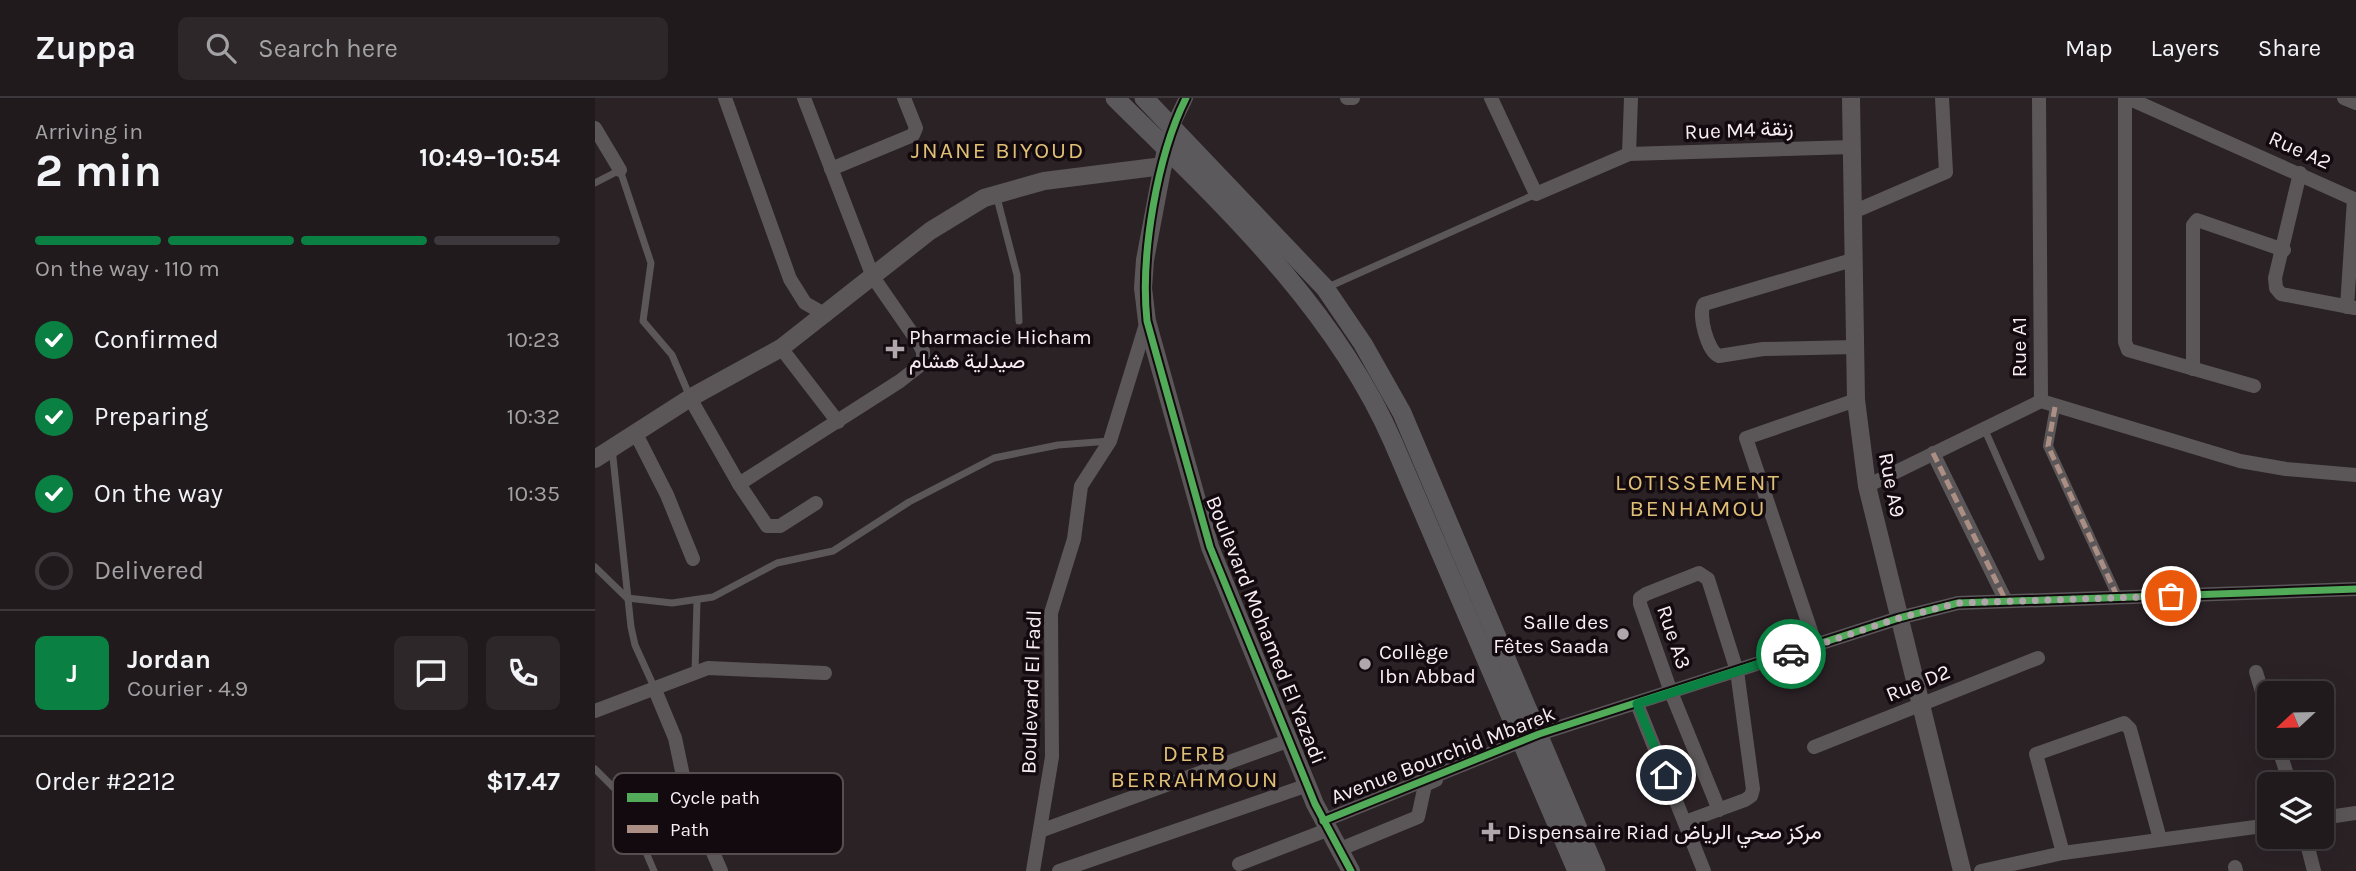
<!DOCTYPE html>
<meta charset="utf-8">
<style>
:root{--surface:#201a1c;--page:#2d2729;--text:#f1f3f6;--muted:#a2a1a3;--line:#3d383b;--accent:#0b8043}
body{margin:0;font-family:Karla,Vazirmatn,sans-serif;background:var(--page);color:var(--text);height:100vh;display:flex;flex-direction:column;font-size:26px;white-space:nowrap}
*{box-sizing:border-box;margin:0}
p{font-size:23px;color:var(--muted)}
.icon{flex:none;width:38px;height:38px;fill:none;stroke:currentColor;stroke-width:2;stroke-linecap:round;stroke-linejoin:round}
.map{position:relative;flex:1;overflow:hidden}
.drawer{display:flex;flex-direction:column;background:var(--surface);width:595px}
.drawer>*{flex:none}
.needle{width:46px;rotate:248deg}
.fabs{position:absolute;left:1662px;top:583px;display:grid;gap:14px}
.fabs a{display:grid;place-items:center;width:77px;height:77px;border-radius:10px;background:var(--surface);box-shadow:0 7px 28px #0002,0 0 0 2px var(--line);font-size:35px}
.pin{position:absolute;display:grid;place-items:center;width:60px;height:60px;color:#fff;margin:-30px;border:4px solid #fff;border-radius:50%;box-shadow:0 2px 7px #0007}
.courier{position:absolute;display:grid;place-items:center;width:70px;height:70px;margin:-35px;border:5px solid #0b8043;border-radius:50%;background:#fff;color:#222;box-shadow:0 2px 9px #0007}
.overview em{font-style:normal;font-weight:700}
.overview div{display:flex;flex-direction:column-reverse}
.overview{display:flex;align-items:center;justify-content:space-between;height:119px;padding:0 35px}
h1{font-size:46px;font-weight:700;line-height:52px}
.bar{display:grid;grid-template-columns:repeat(4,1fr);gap:10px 7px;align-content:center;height:84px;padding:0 35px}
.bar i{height:9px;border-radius:5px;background:var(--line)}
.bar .selected{background:var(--accent)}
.bar p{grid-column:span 4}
.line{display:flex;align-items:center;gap:18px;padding:0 35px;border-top:2px solid var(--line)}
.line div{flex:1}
.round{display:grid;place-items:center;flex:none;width:74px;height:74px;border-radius:10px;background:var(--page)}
ol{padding:0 35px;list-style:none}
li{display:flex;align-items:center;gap:21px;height:77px}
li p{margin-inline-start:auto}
li .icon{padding:7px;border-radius:50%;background:var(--accent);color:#fff;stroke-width:4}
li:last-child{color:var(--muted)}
li i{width:38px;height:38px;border:4px solid var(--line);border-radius:50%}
header{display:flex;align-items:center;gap:42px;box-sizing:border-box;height:98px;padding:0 35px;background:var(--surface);border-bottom:2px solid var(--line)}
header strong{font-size:33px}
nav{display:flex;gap:38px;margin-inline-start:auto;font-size:24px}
.search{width:490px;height:63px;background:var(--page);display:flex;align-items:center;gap:18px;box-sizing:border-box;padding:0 24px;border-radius:10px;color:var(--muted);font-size:26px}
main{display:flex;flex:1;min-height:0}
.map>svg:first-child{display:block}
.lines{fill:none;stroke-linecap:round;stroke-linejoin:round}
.service{stroke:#5b5759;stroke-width:7}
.pedestrian{stroke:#5b5759;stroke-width:10}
.minor{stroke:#5b5759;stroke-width:14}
.tertiary{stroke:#5b5759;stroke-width:18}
.secondary{stroke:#5c595c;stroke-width:19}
.quiet{stroke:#ac8f84;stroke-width:5;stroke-dasharray:10 5;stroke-linecap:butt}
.cycleway-casing{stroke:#120a0e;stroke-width:11}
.cycleway{stroke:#51ab58;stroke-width:7}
.done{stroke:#b1a6ab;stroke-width:7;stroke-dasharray:0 12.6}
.route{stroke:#0b8043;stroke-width:9}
.poi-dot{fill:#b1a6ab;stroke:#120a0e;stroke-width:2.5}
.labels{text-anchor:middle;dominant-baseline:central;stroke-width:7;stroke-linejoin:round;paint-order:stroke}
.street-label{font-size:21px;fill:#f9edf2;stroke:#120a0e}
.poi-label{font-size:21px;fill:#f9edf2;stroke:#120a0e;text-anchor:start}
.neighbourhood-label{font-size:23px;letter-spacing:2px;fill:#e0c076;stroke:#120a0e}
.key{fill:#120a0e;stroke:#574e52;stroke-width:2}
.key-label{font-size:19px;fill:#f9edf2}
</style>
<header>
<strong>Zuppa</strong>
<div class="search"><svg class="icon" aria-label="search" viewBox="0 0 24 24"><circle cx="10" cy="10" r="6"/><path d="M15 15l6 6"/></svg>Search here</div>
<nav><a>Map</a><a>Layers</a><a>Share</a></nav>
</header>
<main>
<section class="drawer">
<div class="overview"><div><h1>2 min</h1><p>Arriving in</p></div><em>10:49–10:54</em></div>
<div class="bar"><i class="selected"></i><i class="selected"></i><i class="selected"></i><i></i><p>On the way · 110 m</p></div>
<ol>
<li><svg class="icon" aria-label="check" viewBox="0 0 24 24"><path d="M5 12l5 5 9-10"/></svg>Confirmed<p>10:23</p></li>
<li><svg class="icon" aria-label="check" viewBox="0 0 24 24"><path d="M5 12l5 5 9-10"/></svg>Preparing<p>10:32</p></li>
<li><svg class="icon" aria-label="check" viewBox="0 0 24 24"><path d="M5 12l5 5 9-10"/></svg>On the way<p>10:35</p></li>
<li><i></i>Delivered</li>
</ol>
<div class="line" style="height:126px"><b class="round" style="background:var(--accent);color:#fff">J</b><div><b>Jordan</b><p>Courier · 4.9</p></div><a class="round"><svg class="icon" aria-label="chat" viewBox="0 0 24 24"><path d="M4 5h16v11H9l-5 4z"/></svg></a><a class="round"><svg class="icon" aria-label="phone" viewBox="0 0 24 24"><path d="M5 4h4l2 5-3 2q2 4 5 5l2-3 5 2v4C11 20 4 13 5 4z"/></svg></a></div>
<div class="line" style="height:91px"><div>Order #2212</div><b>$17.47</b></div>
</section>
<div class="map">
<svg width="1761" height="773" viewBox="0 0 1761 773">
<rect width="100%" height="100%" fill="#2b2226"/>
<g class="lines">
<!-- service -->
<g class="service">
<polyline points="0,85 25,72 56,165 48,223 77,257 95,299"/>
<polyline points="401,96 422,177 424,223"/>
<polyline points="731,190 941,96"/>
<polyline points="1389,330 1446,459"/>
<polyline points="17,350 36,529 40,547 60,591"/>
<polyline points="0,469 32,500 77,505 118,499 182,465 238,453 314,404 399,360 463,347 515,343"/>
<polyline points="100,574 102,503"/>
<polyline points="0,671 27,698 59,773"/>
</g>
<!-- pedestrian -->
<polyline class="pedestrian" points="1460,309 1453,348 1523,500"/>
<!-- minor -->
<g class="minor">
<polyline points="130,0 195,181 210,205 231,217"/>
<polyline points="752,0 758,0"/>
<polyline points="896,0 941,96 1034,56 1257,49"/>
<polyline points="1530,0 1530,244 1533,252 1659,288"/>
<polyline points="1533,0 1759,101 1752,209"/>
<polyline points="1749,0 1761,5"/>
<polyline points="577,29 591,0"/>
<polyline points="0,30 25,72"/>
<polyline points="1034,56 1036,0"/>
<polyline points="236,71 318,37 321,30 309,0"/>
<polyline points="1705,75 1680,180 1681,190 1686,196 1760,210"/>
<polyline points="1258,114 1351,74 1347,0"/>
<path d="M 1257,162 L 1109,206 C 1103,216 1112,253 1124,258 L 1168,251 L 1260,249"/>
<polyline points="186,250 243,324"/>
<polyline points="1598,271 1598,127 1602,122 1689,152"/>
<polyline points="95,300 144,386 172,428 185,428 221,405"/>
<polyline points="1446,303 1645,363 1691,371 1761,377"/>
<polyline points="40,334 72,397 98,461"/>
<polyline points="1338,355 1410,501"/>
<polyline points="144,386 305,283 328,265 328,253 323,244 278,179 209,0"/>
<polyline points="1272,388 1446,303 1444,0"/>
<polyline points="1221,548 1151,340 1261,302"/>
<polyline points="1661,574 1675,620"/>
<polyline points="60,592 80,640 91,692 126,773"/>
<polyline points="1042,606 1109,773"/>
<polyline points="0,613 113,570 230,575"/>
<polyline points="1683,648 1695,686"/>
<polyline points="1219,649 1443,560"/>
<polyline points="101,716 187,732"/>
<polyline points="1727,720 1761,715"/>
<polyline points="728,723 944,636 1304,520 1363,505 1761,491"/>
<polyline points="1090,724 1150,702 1156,698 1158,691 1142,573 1113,481 1104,475 1051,496 1045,500 1045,506 1076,594 1124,712"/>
<polyline points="445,733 695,642"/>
<polyline points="1710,738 1719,773"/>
<polyline points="743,752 823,719 830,687 841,682"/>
<polyline points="1468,755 1441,656 1529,625 1535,631 1565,741"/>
<polyline points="644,766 732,732"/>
<polyline points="1640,769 1641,773"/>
<polyline points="438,773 457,659 456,515 479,441 486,388 515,343 552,223"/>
<polyline points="464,773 713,687"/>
<polyline points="1386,773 1468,755 1675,727"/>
</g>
<!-- tertiary -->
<g class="tertiary">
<polyline points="1256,0 1261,302 1272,388 1367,773"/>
<polyline points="573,40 550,162 548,190 552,223 615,449 720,706 756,773"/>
<polyline points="0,361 95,300 186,250 335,133 389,100 449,83 568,68"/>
</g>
<!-- secondary -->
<g class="secondary">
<path d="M 520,0 C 624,103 738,207 798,344 L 982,773"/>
<polyline points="549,0 730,190 768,246 807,315 1001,773"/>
</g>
<!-- quiet -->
<g class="quiet">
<polyline points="1460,309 1453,348 1523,500"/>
<polyline points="1338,355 1410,501"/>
</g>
<!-- cycleway casing -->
<g class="cycleway-casing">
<g id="cycleway">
<path d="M 591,0 C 562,58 545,158 552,223 L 615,449 L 720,706 L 756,773"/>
<polyline points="728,723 944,636 1304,520 1363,505 1761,491"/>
</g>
</g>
<!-- cycleway -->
<use href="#cycleway" class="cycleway"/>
</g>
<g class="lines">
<!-- done -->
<polyline class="done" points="1196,556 1304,520 1363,505 1576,498"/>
<!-- route -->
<polyline class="route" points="1071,677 1042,606 1196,556"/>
</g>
<!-- markers -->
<g class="poi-dot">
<path d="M296.5 240.5h7v7h7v7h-7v7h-7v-7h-7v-7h7z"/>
<circle cx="1028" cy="536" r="7"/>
<circle cx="770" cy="566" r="7"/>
<path d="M892.5 723.5h7v7h7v7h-7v7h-7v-7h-7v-7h7z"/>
</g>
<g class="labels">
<!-- street labels -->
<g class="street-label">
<text transform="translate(1144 32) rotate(-2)">Rue M4 زنقة</text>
<text transform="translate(1705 52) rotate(24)">Rue A2</text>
<text transform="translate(1424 249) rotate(-90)">Rue A1</text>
<text transform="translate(1297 387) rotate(79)">Rue A9</text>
<text transform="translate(671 532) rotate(68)">Boulevard Mohamed El Yazadi</text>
<text transform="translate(1079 539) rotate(71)">Rue A3</text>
<text transform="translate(1323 585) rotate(-22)">Rue D2</text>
<text transform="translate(436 594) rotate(-88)">Boulevard El Fadl</text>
<text transform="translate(848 657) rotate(-21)">Avenue Bourchid Mbarek</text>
</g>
<!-- poi labels -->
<g class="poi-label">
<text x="314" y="239">Pharmacie Hicham<tspan x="314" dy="24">صيدلية هشام</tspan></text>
<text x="1014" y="524" text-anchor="end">Salle des<tspan x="1014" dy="24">Fêtes Saada</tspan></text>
<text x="784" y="554">Collège<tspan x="784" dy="24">Ibn Abbad</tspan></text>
<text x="912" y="734">Dispensaire Riad مركز صحي الرياض</text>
</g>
<!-- neighbourhood labels -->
<g class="neighbourhood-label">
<text x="403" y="52">JNANE BIYOUD</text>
<text x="1103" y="384">LOTISSEMENT<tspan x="1103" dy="26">BENHAMOU</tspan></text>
<text x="600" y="655">DERB<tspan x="600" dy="26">BERRAHMOUN</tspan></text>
</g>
</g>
<!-- legend -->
<rect x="18" y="675" width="230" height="81" rx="10" class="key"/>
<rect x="32" y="695" width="31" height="9" fill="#51ab58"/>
<rect x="32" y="727" width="31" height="8" fill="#ac8f84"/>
<g class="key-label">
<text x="75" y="706">Cycle path</text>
<text x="75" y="738">Path</text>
</g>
</svg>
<div class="fabs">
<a><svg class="needle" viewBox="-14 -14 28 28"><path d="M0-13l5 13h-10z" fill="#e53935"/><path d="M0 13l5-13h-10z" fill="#a2a1a3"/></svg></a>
<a><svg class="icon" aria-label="layers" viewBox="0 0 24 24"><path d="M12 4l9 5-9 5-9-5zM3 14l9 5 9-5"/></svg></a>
</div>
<div class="pin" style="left:1576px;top:498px;background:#ea580c"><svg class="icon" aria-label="bag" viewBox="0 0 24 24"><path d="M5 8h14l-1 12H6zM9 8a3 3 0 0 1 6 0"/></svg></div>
<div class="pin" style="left:1071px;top:677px;background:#1f2937"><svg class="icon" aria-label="home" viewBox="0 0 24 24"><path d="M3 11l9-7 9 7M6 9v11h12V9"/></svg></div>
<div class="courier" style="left:1196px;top:556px"><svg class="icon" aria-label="car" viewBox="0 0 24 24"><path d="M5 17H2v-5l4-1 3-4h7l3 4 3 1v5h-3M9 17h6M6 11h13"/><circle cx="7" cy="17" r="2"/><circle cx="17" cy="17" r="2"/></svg></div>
</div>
</main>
